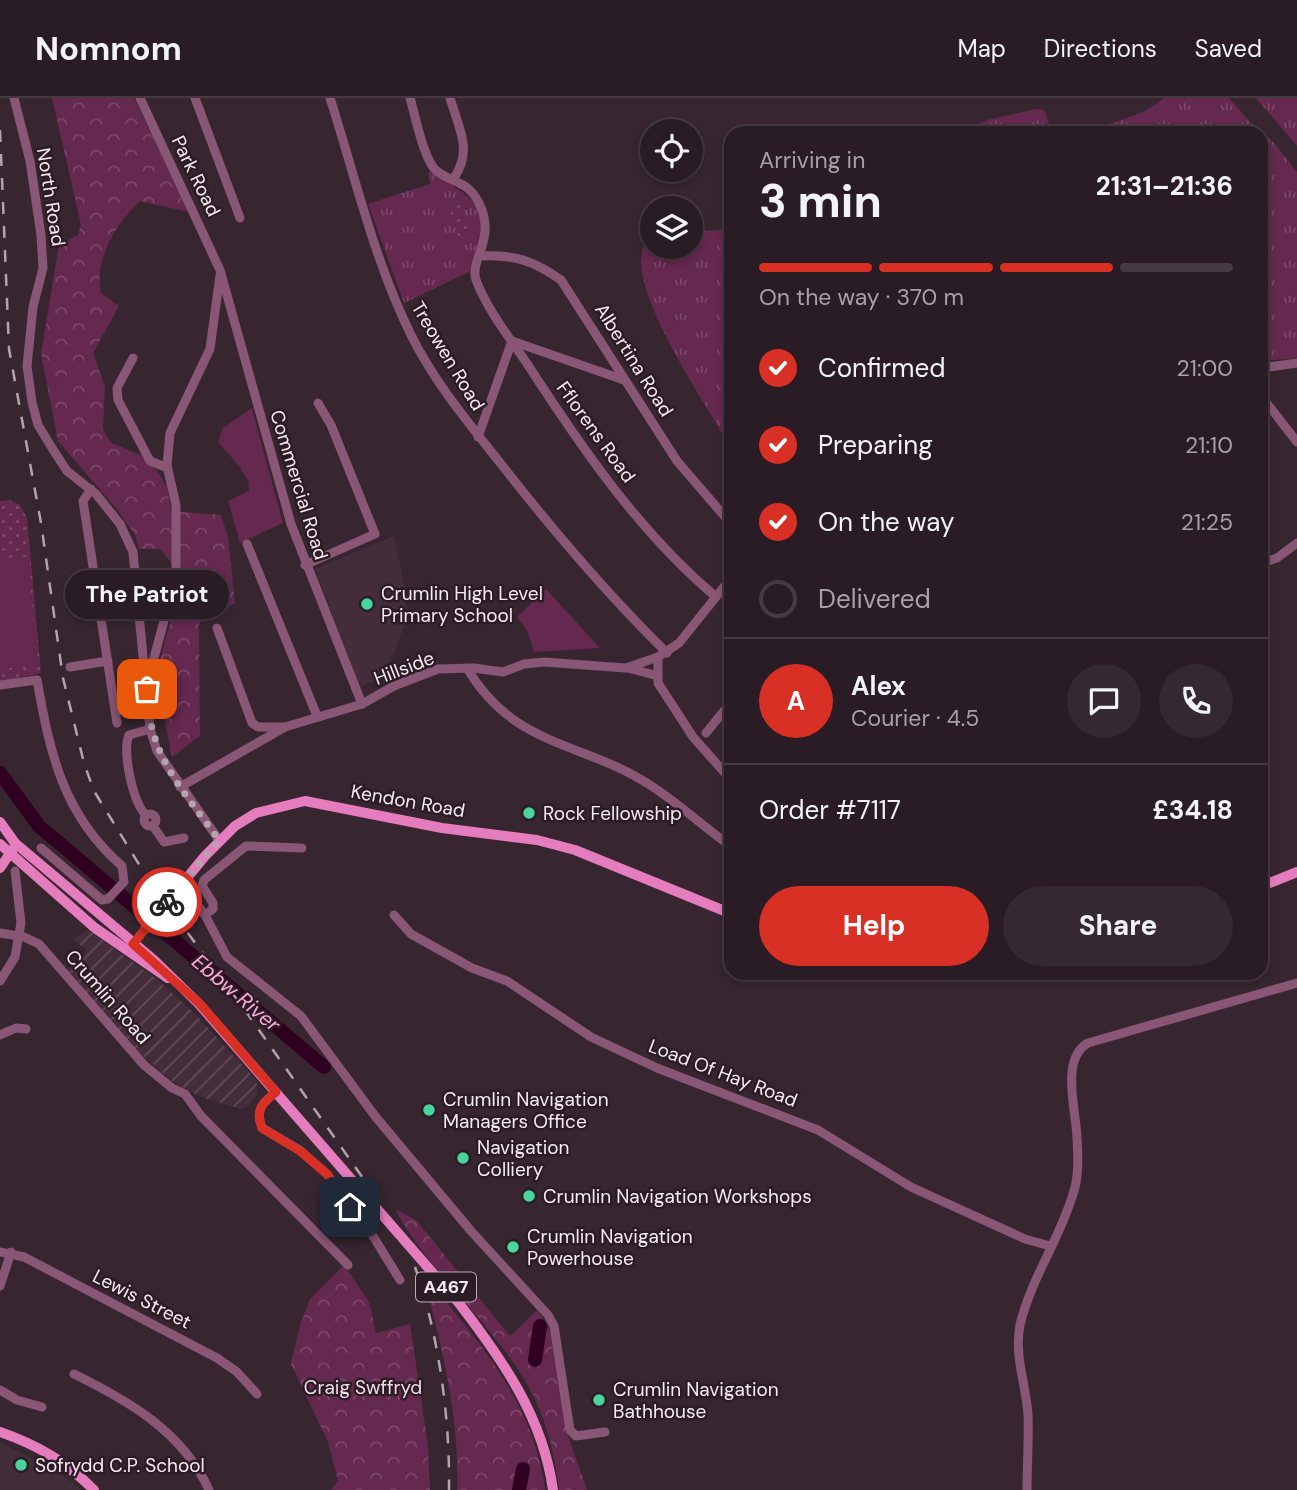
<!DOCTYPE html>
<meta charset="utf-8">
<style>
:root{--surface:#291c24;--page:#352931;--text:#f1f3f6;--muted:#a5a1a6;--line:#453a41;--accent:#d93025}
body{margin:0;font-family:"DM Sans",sans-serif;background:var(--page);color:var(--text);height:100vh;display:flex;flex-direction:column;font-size:26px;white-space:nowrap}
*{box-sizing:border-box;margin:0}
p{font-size:23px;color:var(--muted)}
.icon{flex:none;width:38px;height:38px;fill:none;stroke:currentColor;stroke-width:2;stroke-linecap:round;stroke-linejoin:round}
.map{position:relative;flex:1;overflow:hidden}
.sheet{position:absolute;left:724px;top:28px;width:544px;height:854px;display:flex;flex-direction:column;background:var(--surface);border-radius:21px;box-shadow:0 4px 10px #0003,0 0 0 2px var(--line)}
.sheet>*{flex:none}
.tools{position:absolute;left:640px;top:21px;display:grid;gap:14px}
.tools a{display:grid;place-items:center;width:63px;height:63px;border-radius:50%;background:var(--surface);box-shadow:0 4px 10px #0003,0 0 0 2px var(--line);font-size:35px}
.pin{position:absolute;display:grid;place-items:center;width:60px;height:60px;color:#fff;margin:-30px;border-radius:14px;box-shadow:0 4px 10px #0006}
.courier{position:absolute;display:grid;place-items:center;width:70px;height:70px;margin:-35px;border:5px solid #d93025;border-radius:50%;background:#fff;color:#222;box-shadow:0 2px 9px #0007}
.bubble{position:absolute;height:49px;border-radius:24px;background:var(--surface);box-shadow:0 4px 10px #0003,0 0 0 2px var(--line);font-size:23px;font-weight:700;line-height:49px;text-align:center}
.headline em{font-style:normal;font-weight:700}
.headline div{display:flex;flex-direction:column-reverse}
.headline{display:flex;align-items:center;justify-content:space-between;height:119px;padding:0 35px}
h1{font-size:46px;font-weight:700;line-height:52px}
.bar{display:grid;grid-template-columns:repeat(4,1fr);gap:10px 7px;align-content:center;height:84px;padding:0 35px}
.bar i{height:9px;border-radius:5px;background:var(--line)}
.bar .active{background:var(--accent)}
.bar p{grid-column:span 4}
.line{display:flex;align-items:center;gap:18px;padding:0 35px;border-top:2px solid var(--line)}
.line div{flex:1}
.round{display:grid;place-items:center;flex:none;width:74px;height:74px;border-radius:37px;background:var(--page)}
ol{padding:0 35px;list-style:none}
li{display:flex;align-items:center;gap:21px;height:77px}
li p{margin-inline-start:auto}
li .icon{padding:7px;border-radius:50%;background:var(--accent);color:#fff;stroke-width:4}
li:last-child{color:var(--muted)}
li i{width:38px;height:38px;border:4px solid var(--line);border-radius:50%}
.action{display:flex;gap:14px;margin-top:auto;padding:14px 35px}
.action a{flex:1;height:80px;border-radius:42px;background:var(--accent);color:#fff;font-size:28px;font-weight:700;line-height:80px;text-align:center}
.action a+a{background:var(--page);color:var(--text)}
header{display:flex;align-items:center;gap:42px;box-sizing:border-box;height:98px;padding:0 35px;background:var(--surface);border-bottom:2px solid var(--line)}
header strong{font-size:33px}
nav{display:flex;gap:38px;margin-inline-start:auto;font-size:24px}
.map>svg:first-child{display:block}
.built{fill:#442d3b}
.industrial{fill:url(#industrial-furrows)}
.grass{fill:url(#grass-tufts)}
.forest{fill:url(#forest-crowns)}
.park{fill:url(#park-dots)}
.garden{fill:#65284f}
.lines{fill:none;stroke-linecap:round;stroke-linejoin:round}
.river{stroke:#300021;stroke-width:14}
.minor{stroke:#895675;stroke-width:9}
.major{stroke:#e57cbd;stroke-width:10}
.rail{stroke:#b1a4ac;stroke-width:2.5;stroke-dasharray:12 12;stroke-linecap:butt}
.major-bridge{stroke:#e57cbd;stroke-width:10}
.done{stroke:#b4a6ae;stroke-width:7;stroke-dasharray:0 12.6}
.route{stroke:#d93025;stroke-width:9}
.poi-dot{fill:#47d49d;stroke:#2c1c26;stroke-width:2.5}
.labels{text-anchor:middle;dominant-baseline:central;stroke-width:5;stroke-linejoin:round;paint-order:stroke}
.shield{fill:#2c1c26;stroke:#baadb5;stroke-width:2}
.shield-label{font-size:18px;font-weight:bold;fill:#f7ebf2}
.street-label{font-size:19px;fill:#f7ebf2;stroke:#2c1c26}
.poi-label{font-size:19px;fill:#f7ebf2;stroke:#2c1c26;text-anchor:start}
.park-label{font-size:19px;fill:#f2dce8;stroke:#2c1c26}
.water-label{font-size:21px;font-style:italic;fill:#fda8db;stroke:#2c1c26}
</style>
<header>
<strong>Nomnom</strong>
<nav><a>Map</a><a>Directions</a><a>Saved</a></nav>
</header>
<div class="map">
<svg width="1297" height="1392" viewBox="0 0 1297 1392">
<defs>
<pattern id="industrial-furrows" width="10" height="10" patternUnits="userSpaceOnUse" patternTransform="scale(1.75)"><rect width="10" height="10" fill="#442d3b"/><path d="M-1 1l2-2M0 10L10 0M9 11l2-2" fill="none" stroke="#604c58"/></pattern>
<pattern id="grass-tufts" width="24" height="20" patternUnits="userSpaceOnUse" patternTransform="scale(1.75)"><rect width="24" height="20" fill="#65284f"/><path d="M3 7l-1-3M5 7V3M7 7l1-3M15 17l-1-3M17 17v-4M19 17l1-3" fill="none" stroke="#7c4769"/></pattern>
<pattern id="forest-crowns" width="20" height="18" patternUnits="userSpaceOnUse" patternTransform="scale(1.75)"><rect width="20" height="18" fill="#65284f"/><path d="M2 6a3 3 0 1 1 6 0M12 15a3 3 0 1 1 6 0" fill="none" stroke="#7c4769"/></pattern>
<pattern id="park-dots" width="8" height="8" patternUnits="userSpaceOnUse" patternTransform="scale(1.75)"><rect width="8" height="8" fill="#65284f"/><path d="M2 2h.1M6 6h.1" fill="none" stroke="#7c4769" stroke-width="1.8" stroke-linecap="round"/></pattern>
</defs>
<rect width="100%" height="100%" fill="#372630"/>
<!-- built -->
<g class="built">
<polygon points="394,438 405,490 406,523 388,570 377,581 360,589 315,471"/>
<polygon points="0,1344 58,1374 82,1392 0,1392"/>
</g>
<!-- industrial -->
<polygon class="industrial" points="88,832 159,883 195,916 257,983 257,997 247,1009 241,1011 201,999 176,986 130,947 68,872 87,852 72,841"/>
<!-- grass -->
<g class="grass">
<path d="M 1163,0 L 1229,0 L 1251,25 L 1274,45 L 1297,74 L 1297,260 L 1262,263 L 1262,35 L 1071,35 C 1100,27 1142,21 1163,0 Z"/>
<polygon points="1256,0 1297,0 1297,48"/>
<polygon points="1037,11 1044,12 1053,35 956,35 991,21"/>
<path d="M 429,73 C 480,103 495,112 469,174 L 404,205 L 368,106 L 430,86 Z"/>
<path d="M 731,128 L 731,351 C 712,313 617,181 647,144 L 653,142 L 653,149 L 691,149 L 691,134 L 728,131 Z"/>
</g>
<!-- forest -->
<g class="forest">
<path d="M 52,0 L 134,0 L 189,114 L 140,103 C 115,126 94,162 101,195 L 119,208 L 93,255 L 105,289 L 103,331 L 110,344 L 142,358 L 157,373 L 167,389 L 171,413 L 221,417 L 228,439 L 235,505 L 199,525 L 200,638 L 172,659 L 156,576 L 181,486 L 172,465 L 160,451 L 139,451 L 135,437 L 116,410 L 58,343 L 41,256 L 59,147 L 78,137 L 81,127 Z"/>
<path d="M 395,1111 L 416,1122 L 510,1238 L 537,1212 L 550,1233 L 567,1335 L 587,1392 L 559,1392 C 555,1354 544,1313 524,1281 C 487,1220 429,1174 395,1111 Z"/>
<polygon points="344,1167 369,1204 376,1235 410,1226 428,1348 430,1392 331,1392 338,1383 328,1344 291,1266 300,1227 310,1201"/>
<path d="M 424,1178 C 477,1240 535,1307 545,1392 L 457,1392 C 460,1319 441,1248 424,1178 Z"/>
</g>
<!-- park -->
<g class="park">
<polygon points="460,104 471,136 459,140 448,109"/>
<polygon points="9,402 20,407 27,420 41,575 0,584 0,403"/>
</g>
<!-- garden -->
<g class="garden">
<polygon points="252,310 283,425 240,445 228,403 249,393 248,383 240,369 218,344 223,330"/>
<polygon points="28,459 36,568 0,571 0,461"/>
<polygon points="546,491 600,550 534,554 527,532 517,519"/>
</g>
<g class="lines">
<!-- river -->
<g class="river">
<polyline points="0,675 39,728 324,969"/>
<polyline points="535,1262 540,1228"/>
<polyline points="519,1392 523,1371"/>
</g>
<!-- minor -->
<g class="minor">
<polyline points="14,0 30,63 41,137 43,170 33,209 27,268 32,304 38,327 52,350 67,373 96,396 120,426 133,454 150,631 157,653 219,742"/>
<polyline points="140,0 220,172 291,426 362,606"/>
<polyline points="195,0 240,120"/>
<path d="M 330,0 C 355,78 374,162 411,237 C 436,287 471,328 505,371 C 556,436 608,497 667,555"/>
<path d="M 410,0 C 415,16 424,65 438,74 C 455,86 468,83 479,105 C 497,141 469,162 476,182 C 487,211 509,239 526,264 C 581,349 639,434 716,499"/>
<path d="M 450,0 C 459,31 473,52 454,80"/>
<path d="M 480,158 C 514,156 534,163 561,182 L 677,363 L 732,427"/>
<polyline points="133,260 117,290 118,302 150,363 168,370"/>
<polyline points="1262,270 1297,265"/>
<polyline points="1262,299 1297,344"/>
<polyline points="478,339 512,243 624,282"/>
<polyline points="91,391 83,403 117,625"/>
<polyline points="247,446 317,618"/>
<polyline points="1262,465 1277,460 1297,445"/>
<polyline points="305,467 375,436 331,327 318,305"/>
<polyline points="217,530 252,625 258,629 284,629"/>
<polyline points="658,559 658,585 693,639 732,683"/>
<polyline points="70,569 108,563"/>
<path d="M 467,570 C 514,650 582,643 650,687 C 678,705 704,729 732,749"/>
<polyline points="628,570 658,578"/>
<polyline points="146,575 154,560 176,478 176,407 167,368 170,335 210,251 220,177"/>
<path d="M 0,587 L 37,582 C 50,655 63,717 122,768 L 124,784 L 108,801 L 102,802 L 41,750"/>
<polyline points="706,635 732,603"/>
<polyline points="180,689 285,629 362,606 394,588 438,571 474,570 503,574 524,566 544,564 626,570 658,559 679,545 732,479"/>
<circle cx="150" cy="722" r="6"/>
<path d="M 146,717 C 133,705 122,654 129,637 L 150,631"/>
<polyline points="153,728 164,744 184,740"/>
<polyline points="182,787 205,817 227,859 301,918 375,1018 471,1133 548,1217 554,1228 570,1332 576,1338 605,1334"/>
<polyline points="205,817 213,811 213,805 202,788 204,782 246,748 302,750"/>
<polyline points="394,817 411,836 472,870 507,883 591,939 657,970 818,1032 911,1089 1025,1141 1050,1148"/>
<polyline points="0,835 24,839 39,846 144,967 172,990 185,996 201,1018 348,1167"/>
<polyline points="0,883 15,859 21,825 15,773"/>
<polyline points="0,937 16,930 26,931"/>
<path d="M 276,994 C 262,1005 255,1012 262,1030 L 301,1053 L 327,1076 L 368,1130 L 400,1182"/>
<polyline points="0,1154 24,1159 217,1260 237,1274 257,1296"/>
<polyline points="0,1188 11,1154"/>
<path d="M 74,1276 C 129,1303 183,1334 209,1392"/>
<polyline points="0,1292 17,1302 42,1309"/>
<path d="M 1027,1392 C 1027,1367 1029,1342 1028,1317 C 1026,1286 1014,1258 1020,1227 C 1031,1180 1061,1139 1074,1093 C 1079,1076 1078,1057 1077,1040 C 1076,1011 1060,961 1088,945 L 1297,885"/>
</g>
<!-- major -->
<g class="major">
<path d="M 0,724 L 15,745 L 154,862 L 199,906 L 458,1204 C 502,1261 543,1319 553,1392"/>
<polyline points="0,746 95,830 168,880"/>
<polyline points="0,770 13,751"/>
<polyline points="1262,788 1297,774"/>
<polyline points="172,798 205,758 235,728 256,715 305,703 442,730 537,742 575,752 732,816"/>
<path d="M 0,1334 C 38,1347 66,1364 94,1392"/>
</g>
<!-- rail -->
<g class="rail">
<polyline points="0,32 9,251 41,425 63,580 84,665 94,693 148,781 247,915 372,1093"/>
<path d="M 415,1169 C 439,1238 450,1319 449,1392"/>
</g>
<!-- major-bridge -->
<polyline class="major-bridge" points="145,831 172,798"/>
</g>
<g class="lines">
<!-- done -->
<path class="done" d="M 147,591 C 148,657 182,691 219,742 L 167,804"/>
<!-- route -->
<path class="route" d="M 167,804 L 133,846 L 200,906 L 276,994 C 262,1005 255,1012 262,1030 L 300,1053 L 327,1076 L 350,1109"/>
</g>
<!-- markers -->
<g class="poi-dot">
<circle cx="367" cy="506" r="7"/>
<circle cx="529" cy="715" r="7"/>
<circle cx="429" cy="1012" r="7"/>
<circle cx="463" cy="1060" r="7"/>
<circle cx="529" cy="1098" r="7"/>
<circle cx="513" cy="1149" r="7"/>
<circle cx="599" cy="1302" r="7"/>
<circle cx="21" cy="1367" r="7"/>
</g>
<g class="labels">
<!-- shield labels -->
<rect class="shield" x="416" y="1174.5" width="60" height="29" rx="5"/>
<g class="shield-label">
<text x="446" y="1189">A467</text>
</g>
<!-- street labels -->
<g class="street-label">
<text transform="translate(196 78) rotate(64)">Park Road</text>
<text transform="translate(51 99) rotate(81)">North Road</text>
<text transform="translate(448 258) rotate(59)">Treowen Road</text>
<text transform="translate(634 262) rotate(58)">Albertina Road</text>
<text transform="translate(596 334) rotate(54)">Fflorens Road</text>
<text transform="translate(299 387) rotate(73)">Commercial Road</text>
<text transform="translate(404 570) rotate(-21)">Hillside</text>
<text transform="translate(408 703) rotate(10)">Kendon Road</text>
<text transform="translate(108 899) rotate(49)">Crumlin Road</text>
<text transform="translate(723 975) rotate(21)">Load Of Hay Road</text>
<text transform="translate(142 1201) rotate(27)">Lewis Street</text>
</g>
<!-- poi labels -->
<g class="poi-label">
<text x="381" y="495">Crumlin High Level<tspan x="381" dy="22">Primary School</tspan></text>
<text x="543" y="715">Rock Fellowship</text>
<text x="443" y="1001">Crumlin Navigation<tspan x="443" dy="22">Managers Office</tspan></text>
<text x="477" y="1049">Navigation<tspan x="477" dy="22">Colliery</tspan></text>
<text x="543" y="1098">Crumlin Navigation Workshops</text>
<text x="527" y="1138">Crumlin Navigation<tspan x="527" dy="22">Powerhouse</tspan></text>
<text x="613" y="1291">Crumlin Navigation<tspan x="613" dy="22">Bathhouse</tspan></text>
<text x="35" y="1367">Sofrydd C.P. School</text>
</g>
<!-- park labels -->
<g class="park-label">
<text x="363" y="1289">Craig Swffryd</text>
</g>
<!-- water labels -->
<g class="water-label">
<text transform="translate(236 895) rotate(40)">Ebbw River</text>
</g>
</g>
</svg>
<div class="tools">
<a><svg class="icon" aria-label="locate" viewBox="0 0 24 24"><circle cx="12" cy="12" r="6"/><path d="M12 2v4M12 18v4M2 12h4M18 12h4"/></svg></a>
<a><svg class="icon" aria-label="layers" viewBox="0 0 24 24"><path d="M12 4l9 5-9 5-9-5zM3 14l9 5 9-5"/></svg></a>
</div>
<div class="pin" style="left:147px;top:591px;background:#ea580c"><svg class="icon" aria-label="bag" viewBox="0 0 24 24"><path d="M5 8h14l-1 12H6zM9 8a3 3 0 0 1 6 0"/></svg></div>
<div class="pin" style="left:350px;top:1109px;background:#1f2937"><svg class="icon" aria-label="home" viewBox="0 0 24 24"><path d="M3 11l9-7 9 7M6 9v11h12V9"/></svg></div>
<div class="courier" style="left:167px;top:804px"><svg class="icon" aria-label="bike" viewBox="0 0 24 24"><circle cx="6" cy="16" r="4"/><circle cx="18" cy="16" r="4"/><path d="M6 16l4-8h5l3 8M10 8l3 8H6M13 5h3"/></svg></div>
<div class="bubble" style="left:65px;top:472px;width:164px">The Patriot</div>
<section class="sheet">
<div class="headline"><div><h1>3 min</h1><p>Arriving in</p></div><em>21:31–21:36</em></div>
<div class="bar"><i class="active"></i><i class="active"></i><i class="active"></i><i></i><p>On the way · 370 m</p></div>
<ol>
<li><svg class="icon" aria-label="check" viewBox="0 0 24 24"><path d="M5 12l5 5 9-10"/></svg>Confirmed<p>21:00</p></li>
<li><svg class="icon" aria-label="check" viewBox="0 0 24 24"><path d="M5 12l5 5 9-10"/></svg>Preparing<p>21:10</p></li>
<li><svg class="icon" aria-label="check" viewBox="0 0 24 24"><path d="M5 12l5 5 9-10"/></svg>On the way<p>21:25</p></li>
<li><i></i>Delivered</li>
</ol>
<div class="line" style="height:126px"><b class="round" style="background:var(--accent);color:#fff">A</b><div><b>Alex</b><p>Courier · 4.5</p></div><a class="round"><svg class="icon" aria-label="chat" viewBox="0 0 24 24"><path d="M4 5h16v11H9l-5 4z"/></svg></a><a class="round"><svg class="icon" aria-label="phone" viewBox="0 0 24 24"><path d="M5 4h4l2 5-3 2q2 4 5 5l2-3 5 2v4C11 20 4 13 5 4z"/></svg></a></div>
<div class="line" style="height:91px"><div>Order #7117</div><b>£34.18</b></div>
<div class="action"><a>Help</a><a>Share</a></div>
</section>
</div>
